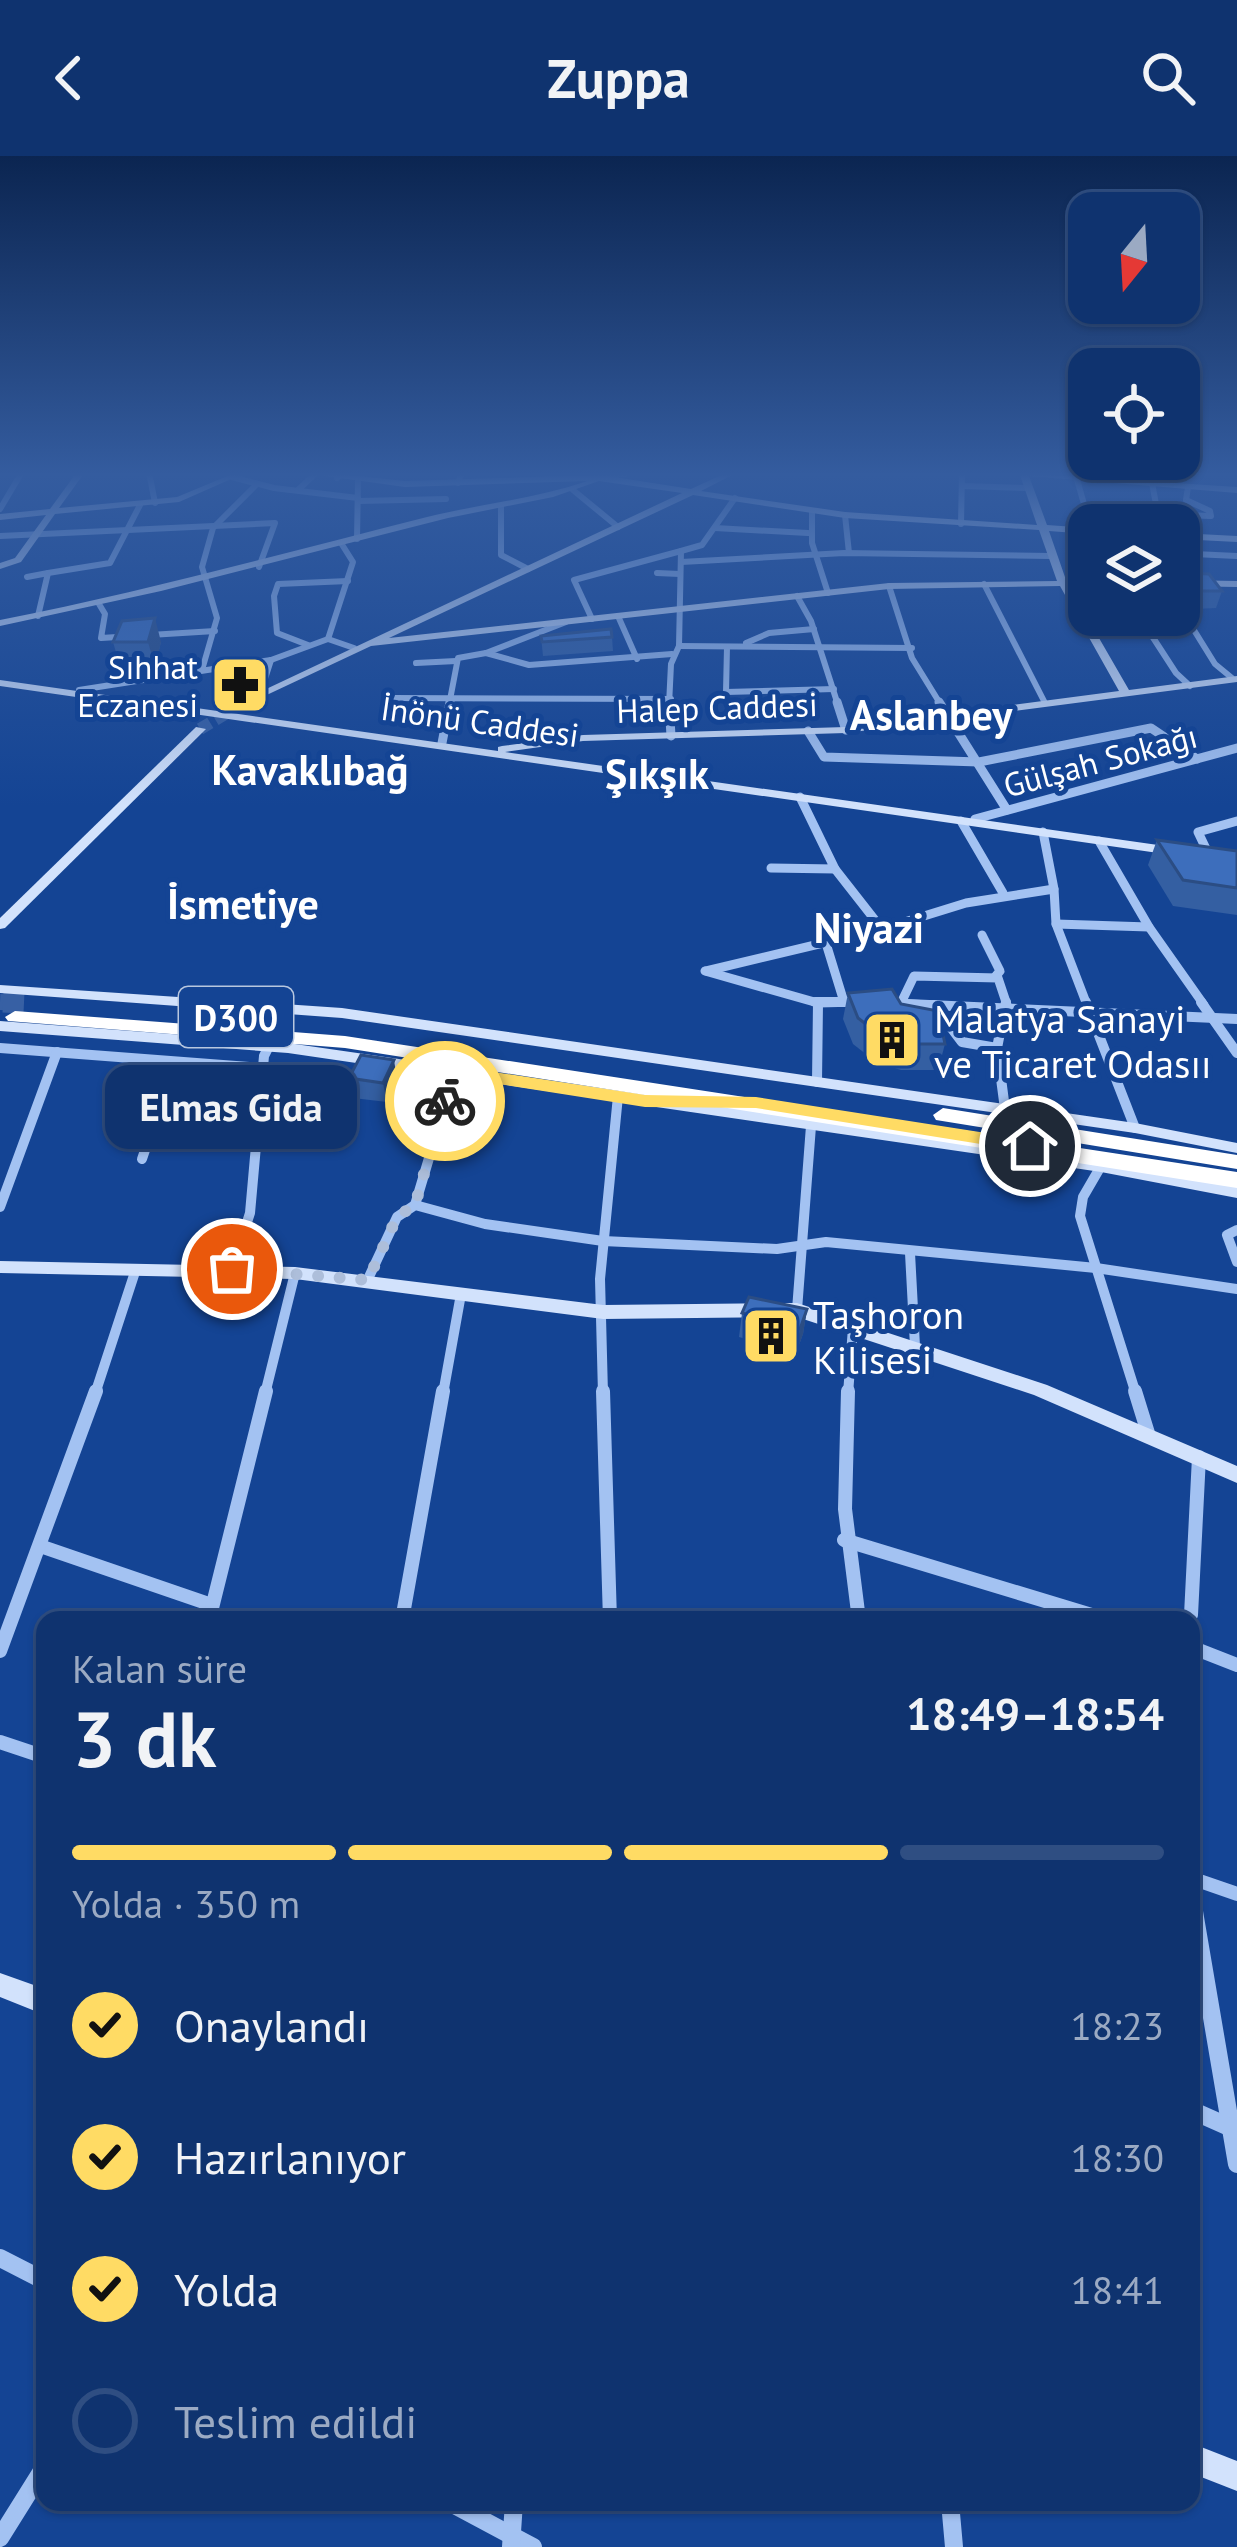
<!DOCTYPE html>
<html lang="tr">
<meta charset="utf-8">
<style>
:root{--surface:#0f336f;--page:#1d3f77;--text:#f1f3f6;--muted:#9baac3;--line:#2f4e82;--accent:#ffdb64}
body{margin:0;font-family:"PT Sans",sans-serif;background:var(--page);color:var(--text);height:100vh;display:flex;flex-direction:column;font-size:45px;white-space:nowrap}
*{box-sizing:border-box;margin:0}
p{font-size:39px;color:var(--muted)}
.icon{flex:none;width:66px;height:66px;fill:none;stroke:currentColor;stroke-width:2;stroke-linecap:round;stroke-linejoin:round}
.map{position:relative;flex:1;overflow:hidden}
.panel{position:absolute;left:36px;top:1455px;width:1164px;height:900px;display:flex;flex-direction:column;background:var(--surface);border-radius:24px;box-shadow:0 3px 9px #0004,0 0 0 3px var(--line)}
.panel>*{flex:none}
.needle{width:78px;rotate:198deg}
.fabs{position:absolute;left:1068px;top:36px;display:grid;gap:24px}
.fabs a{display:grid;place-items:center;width:132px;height:132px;border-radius:24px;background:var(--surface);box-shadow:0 3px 9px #0004,0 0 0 3px var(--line);font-size:60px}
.pin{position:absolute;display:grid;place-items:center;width:102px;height:102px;color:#fff;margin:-51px;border:6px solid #fff;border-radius:50%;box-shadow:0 3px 12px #0007}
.courier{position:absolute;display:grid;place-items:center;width:120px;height:120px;margin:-60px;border:9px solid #ffdb64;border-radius:50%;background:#fff;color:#222;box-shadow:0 3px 15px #0007}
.bubble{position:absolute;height:84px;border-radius:24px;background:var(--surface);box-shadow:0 3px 9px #0004,0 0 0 3px var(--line);font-size:39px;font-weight:700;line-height:84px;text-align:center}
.summary em{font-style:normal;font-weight:700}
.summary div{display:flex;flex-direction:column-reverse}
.summary{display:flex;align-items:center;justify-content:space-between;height:204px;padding:0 36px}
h1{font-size:78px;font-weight:700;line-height:90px}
.bar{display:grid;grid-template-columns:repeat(4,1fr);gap:18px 12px;align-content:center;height:144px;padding:0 36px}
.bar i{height:15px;border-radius:9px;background:var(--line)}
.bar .current{background:var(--accent)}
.bar p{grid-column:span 4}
ol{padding:0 36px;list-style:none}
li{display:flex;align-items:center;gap:36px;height:132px}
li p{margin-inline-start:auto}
li .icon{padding:12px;border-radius:50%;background:var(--accent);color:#111;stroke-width:4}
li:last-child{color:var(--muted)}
li i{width:66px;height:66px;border:6px solid var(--line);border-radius:50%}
header{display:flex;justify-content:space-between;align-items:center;height:156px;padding:0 36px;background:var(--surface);font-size:54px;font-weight:700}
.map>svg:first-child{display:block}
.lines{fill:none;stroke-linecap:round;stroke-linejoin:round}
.secondary-tunnel-far1{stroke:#3760a4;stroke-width:9;stroke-dasharray:9 4.5;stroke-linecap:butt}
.secondary-tunnel{stroke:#3760a4;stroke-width:12;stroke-dasharray:12 6;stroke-linecap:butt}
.highway-tunnel-far1{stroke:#3760a4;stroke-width:16;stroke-dasharray:16 9;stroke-linecap:butt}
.highway-tunnel{stroke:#3760a4;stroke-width:21;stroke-dasharray:21 10;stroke-linecap:butt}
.street-far4{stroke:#a3c2f2;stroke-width:6}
.street-far3{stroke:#a3c2f2;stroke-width:9}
.street-far2{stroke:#a3c2f2;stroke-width:10}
.street-far1{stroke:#a3c2f2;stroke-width:14}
.street{stroke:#a3c2f2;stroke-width:18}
.secondary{fill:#d2e2fc;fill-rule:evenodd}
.highway{fill:#fff;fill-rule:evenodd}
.wall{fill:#345fa2}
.shaded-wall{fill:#2b4d84}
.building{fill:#3d6ebc;stroke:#2b4d84;stroke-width:3}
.route{fill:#ffdb64}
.done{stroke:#adbeda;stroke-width:12;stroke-dasharray:0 21.6}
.labels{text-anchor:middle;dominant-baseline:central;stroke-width:10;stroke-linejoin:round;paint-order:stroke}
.far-poi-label{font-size:33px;fill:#fff;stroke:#144494;text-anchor:end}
.far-street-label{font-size:33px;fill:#fff;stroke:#144494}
.shield{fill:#144494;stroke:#b8c7df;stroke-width:3}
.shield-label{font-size:36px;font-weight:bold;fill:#fff}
.poi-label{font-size:39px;fill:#fff;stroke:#144494;text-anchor:start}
.far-district-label{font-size:42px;font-weight:bold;fill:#fff;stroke:#144494}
</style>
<header><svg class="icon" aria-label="back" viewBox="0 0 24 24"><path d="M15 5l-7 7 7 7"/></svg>Zuppa<svg class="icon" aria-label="search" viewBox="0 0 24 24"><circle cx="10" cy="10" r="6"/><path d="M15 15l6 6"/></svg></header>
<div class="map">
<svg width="1237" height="2391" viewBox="0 0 1237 2391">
<rect width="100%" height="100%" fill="#144494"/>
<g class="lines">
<!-- secondary-tunnel-far1 -->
<polyline class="secondary-tunnel-far1" points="240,549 252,542"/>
<!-- secondary-tunnel -->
<polyline class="secondary-tunnel" points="200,573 245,546"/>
<!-- highway-tunnel-far1 -->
<polyline class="highway-tunnel-far1" points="0,846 24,847"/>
<!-- highway-tunnel -->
<polyline class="highway-tunnel" points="3,846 24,847"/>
<!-- street-far4 -->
<g class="street-far4">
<polyline points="149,316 155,347"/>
<polyline points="1076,320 1090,369"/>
<polyline points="232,321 274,332 358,342"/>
<polyline points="337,322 344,316"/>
<polyline points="601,322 633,316"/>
<polyline points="458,327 462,316"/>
<polyline points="1152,327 1160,369"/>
<polyline points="962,330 1028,332"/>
<polyline points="298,334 317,316"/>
<polyline points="573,334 618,371"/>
<polyline points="358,345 446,343"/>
<polyline points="501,350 501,399 528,413"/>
<polyline points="0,353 22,316"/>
<polyline points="812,355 812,387 828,437"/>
<polyline points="1157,358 1211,360 1210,355 1186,344 1188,331"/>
<polyline points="845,359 849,397"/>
<polyline points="961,368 962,316"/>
<polyline points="715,372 808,377"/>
<polyline points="1075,375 1083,400"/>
<polyline points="0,380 275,367 259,411"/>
<polyline points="357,383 358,325"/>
<polyline points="341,387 353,406 328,483 354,492"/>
<polyline points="1179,404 1193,405 1194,398 1237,400"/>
<polyline points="681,406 844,397 1051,400"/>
<polyline points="657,417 680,418"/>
<polyline points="27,421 48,417"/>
<polyline points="984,428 1045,547"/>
<polyline points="889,430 912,502 941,549"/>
<polyline points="797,440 811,465 838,549"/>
<polyline points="99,448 105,458 101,482 215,475"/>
<polyline points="1179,450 1215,508 1232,522"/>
<polyline points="1145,459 1139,460 1176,517 1190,530"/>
<polyline points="38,460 48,417 110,407 140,349"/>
<polyline points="618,460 637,503"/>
<polyline points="592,463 574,424 681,395"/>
<polyline points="746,487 769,477 814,473"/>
<polyline points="308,489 277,477 274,440 278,428 348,425"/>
<polyline points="679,490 912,492"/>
<polyline points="727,491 726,536 834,533"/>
<polyline points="486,497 529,509 672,498"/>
<polyline points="416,507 456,505"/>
<polyline points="202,514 217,462 202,411 213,372 257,328"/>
<polyline points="79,534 271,504 328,483"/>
<polyline points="261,535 271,504"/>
<polyline points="393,542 671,543"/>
<polyline points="449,549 458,502 486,497 566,466"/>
<polyline points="669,549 671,508 679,490 681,395 702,389 735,342"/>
</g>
<!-- street-far3 -->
<g class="street-far3">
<polyline points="669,546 671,580"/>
<polyline points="837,546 846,574"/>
<polyline points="939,546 1007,654"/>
<polyline points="808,575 824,601 979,606 1151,572 1197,603"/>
<polyline points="442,587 450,546"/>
<polyline points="975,663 1237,592"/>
<polyline points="961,665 1003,737"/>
<polyline points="1099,685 1149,771 1204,849"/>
<polyline points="1208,697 1198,676 1237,665"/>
<polyline points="771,712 835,713 800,641"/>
<polyline points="1054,733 1056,768 1087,849"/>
<polyline points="1056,768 1149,771"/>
<polyline points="882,773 966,747 1054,733 1043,676"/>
<polyline points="982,779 1000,815 995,821"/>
<polyline points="825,784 844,846"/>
<polyline points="705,815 818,847 858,846"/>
<polyline points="706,815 882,773 835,713"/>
<polyline points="885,847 932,849"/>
<polyline points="901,847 914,820 998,822 1007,849"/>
</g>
<!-- street-far2 -->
<g class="street-far2">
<polyline points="815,846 852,846"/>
<polyline points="1086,846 1135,972"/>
<polyline points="1201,846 1237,897"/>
<polyline points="885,847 1237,863"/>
<polyline points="934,849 962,886 997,892 1005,953"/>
<polyline points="0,892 263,912"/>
<polyline points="997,892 1006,846"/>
<polyline points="817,926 818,847"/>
<polyline points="142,1003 175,906"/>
<polyline points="1101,1010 1083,1041 1080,1060 1136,1238"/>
<polyline points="415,1049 455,915"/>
<polyline points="0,1051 57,896"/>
<polyline points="1237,1074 1227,1079 1237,1106"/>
<polyline points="910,1097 915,1190"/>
<polyline points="232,1113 250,1057 264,900 269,890"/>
<polyline points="368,1123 397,1061 415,1049 485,1068 603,1085 777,1093 826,1086 1096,1112 1237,1133"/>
<polyline points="797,1154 811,970"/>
<polyline points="95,1238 135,1116"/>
<polyline points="265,1238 295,1117"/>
<polyline points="443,1238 461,1138"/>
<polyline points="603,1238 600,1123 618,940"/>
<polyline points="848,1238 853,1172"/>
</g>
<!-- street-far1 -->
<g class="street-far1">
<polyline points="603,1235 610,1464"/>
<polyline points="848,1235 845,1353 859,1464"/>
<polyline points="1135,1235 1148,1277"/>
<polyline points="844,1384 1108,1464"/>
<polyline points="40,1390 212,1449"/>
<polyline points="209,1464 266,1235"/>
<polyline points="402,1464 443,1235"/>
<polyline points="1187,1464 1191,1459 1199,1301"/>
<polyline points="1191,1491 1237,1509"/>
<polyline points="0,1495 96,1235"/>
<polyline points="0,1586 45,1601"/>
<polyline points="1191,1722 1237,1738"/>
</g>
<!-- street -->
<g class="street">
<polyline points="1191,1738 1237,2008"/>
<polyline points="1191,1954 1236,1974"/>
<polyline points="0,2102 45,2125"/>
<polyline points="449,2346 533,2391"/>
<polyline points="950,2346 954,2391"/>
<polyline points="0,2382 45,2310"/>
<polyline points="511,2391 514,2346"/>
</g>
<!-- secondary -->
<g class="secondary">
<polygon points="77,316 85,316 59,352 177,341 237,316 247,316 179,346 55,358 21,406 0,413 0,407 15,402 46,359 0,364 0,358 50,353"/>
<path d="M 297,316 L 320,316 L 405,325 L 601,319 L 691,333 L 728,316 L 738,316 L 701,335 L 845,356 L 1037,369 L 1020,319 L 1005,316 L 1237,331 L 1237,337 L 1029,320 L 1047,369 L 1089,372 L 1089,378 L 1049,375 L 1066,424 L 1089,424 L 1089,430 L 1069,430 L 1129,534 L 1237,520 L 1237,526 L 846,577 L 583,585 L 505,596 L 1179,692 L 1185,696 L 1179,700 L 0,530 L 0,524 L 498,595 L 498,591 L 502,590 L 583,579 L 846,571 L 1119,535 L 1060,430 L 889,433 L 371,490 L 256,544 L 247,542 L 682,337 L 599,325 L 553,341 L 448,362 L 161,435 L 0,470 L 0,464 C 144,436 284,397 427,361 C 480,348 535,343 587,325 L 405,331 ZM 693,339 L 845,362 L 1039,374 L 1057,425 L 889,427 L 389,482 Z"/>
<polygon points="1179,377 1237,380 1237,386 1179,383"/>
<polygon points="1179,424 1237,425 1237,431 1179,430"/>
<polygon points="196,571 206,573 5,772 0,773 0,762"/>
<polygon points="0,829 342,852 1135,967 1237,987 1237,997 1135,977 342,862 0,837"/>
<polygon points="0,865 288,887 1101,1004 1237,1030 1237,1042 1101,1016 288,897 0,875"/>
<polygon points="0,1105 295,1111 603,1149 797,1147 1047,1229 1237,1310 1237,1327 1034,1239 797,1161 603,1163 295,1123 0,1117"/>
<polygon points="0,1817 45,1833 45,1859 0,1841"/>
<polygon points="1191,2287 1237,2305 1237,2335 1191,2317"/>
</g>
<!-- highway -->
<g class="highway">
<polygon points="15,855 345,880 1237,1016 1237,1032 345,892 8,865 5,861"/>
<polygon points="943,952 1237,999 1237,1013 936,964 933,959"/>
</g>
</g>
<!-- wall -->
<g class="wall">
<polygon points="1187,417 1222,435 1216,452 1194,453 1182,435"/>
<polygon points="541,480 612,481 613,495 543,500"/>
<polygon points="113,486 161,486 155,510 120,510"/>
<polygon points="1157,684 1237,695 1237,759 1173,750 1148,709"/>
<polygon points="848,837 901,848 945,888 938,914 901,914 876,906 853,888 843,863"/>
<polygon points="349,922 397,923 387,946 353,942"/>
<polygon points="807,1153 803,1178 796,1197 739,1181 742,1157"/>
</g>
<!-- shaded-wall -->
<g class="shaded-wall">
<polygon points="155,462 161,486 155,510 148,486"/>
<polygon points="394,904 397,923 387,946 383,927"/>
<polygon points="807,1153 803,1178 796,1197 800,1173"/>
</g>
<!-- building -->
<g class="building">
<polygon points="1187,417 1209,418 1222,435 1200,435"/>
<polygon points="155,462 148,486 113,486 122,465"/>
<polygon points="611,473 612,481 542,486 541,480"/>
<polygon points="1157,684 1237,695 1237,732 1183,724"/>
<polygon points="892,833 901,848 938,855 945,888 907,888 881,880 858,862 848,837"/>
<polygon points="361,899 394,904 383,927 349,922"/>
<polygon points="749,1141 807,1153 800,1173 742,1157"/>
</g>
<!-- sky -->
<linearGradient id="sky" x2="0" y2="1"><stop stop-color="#0b2551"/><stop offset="0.49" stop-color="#345c9f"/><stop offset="1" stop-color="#345c9f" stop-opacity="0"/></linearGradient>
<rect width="1237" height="650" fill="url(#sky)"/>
<!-- route -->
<polygon class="route" points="455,910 645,939 756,941 1030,984 1039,990 1030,996 756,952 645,951 461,922 451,949 439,949 447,915"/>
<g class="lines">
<!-- done -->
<polyline class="done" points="232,1113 368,1124 397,1061 415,1049 445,945"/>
</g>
<!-- icons -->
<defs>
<g id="pharmacy-square" transform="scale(3)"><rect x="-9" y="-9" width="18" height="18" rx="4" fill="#ffdb64" stroke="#144494"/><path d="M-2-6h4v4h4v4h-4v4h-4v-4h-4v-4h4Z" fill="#111"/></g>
<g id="building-square" transform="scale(3)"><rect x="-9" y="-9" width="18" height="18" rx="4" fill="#ffdb64" stroke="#144494"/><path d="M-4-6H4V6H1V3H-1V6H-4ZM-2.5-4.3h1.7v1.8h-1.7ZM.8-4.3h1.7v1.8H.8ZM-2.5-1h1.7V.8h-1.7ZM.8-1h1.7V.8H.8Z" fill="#111"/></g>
</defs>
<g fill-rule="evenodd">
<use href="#pharmacy-square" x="240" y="529"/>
<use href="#building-square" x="892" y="884"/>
<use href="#building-square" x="771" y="1180"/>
</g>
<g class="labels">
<!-- far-poi labels -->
<g class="far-poi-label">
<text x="198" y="510">Sıhhat<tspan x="198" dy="38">Eczanesi</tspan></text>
</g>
<!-- far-street labels -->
<g class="far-street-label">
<text transform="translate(717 551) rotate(-2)">Halep Caddesi</text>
<text transform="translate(480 565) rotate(8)">İnönü Caddesi</text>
<text transform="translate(1100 604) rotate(-15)">Gülşah Sokağı</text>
</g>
<!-- shield labels -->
<rect class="shield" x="179" y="831" width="114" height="60" rx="9"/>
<g class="shield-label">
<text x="236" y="861">D300</text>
</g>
<!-- poi labels -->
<g class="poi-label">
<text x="934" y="862">Malatya Sanayi<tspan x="934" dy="45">ve Ticaret Odasıı</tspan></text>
<text x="813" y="1158">Taşhoron<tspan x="813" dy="45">Kilisesi</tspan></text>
</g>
<!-- far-district labels -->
<g class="far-district-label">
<text x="931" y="558">Aslanbey</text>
<text x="310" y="613">Kavaklıbağ</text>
<text x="657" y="617">Şıkşık</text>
<text x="243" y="747">İsmetiye</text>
<text x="869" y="771">Niyazi</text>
</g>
</g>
</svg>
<div class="fabs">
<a><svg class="needle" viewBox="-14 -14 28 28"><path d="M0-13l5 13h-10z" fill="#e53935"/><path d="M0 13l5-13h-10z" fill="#9baac3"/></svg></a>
<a><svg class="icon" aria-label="locate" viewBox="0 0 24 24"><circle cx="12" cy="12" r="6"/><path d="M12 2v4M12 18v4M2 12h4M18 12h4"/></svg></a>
<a><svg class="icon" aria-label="layers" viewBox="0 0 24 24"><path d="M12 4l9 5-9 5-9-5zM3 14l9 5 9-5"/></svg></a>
</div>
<div class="pin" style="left:232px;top:1113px;background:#ea580c"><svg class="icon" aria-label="bag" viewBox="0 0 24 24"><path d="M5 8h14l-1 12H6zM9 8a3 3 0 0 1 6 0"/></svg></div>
<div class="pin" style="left:1030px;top:990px;background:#1f2937"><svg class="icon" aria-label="home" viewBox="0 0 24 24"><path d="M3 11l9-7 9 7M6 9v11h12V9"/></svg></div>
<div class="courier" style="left:445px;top:945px"><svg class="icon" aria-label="bike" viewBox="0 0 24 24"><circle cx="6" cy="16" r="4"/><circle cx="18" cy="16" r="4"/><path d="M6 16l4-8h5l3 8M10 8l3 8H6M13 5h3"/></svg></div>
<div class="bubble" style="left:105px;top:909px;width:252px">Elmas Gida</div>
<section class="panel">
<div class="summary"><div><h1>3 dk</h1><p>Kalan süre</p></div><em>18:49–18:54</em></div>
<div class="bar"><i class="current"></i><i class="current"></i><i class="current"></i><i></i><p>Yolda · 350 m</p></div>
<ol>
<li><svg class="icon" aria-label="check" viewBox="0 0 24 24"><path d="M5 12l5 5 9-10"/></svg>Onaylandı<p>18:23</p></li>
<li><svg class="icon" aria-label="check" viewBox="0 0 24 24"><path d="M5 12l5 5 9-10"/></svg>Hazırlanıyor<p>18:30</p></li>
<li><svg class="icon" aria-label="check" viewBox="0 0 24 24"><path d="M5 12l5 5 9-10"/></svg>Yolda<p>18:41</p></li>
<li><i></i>Teslim edildi</li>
</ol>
</section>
</div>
